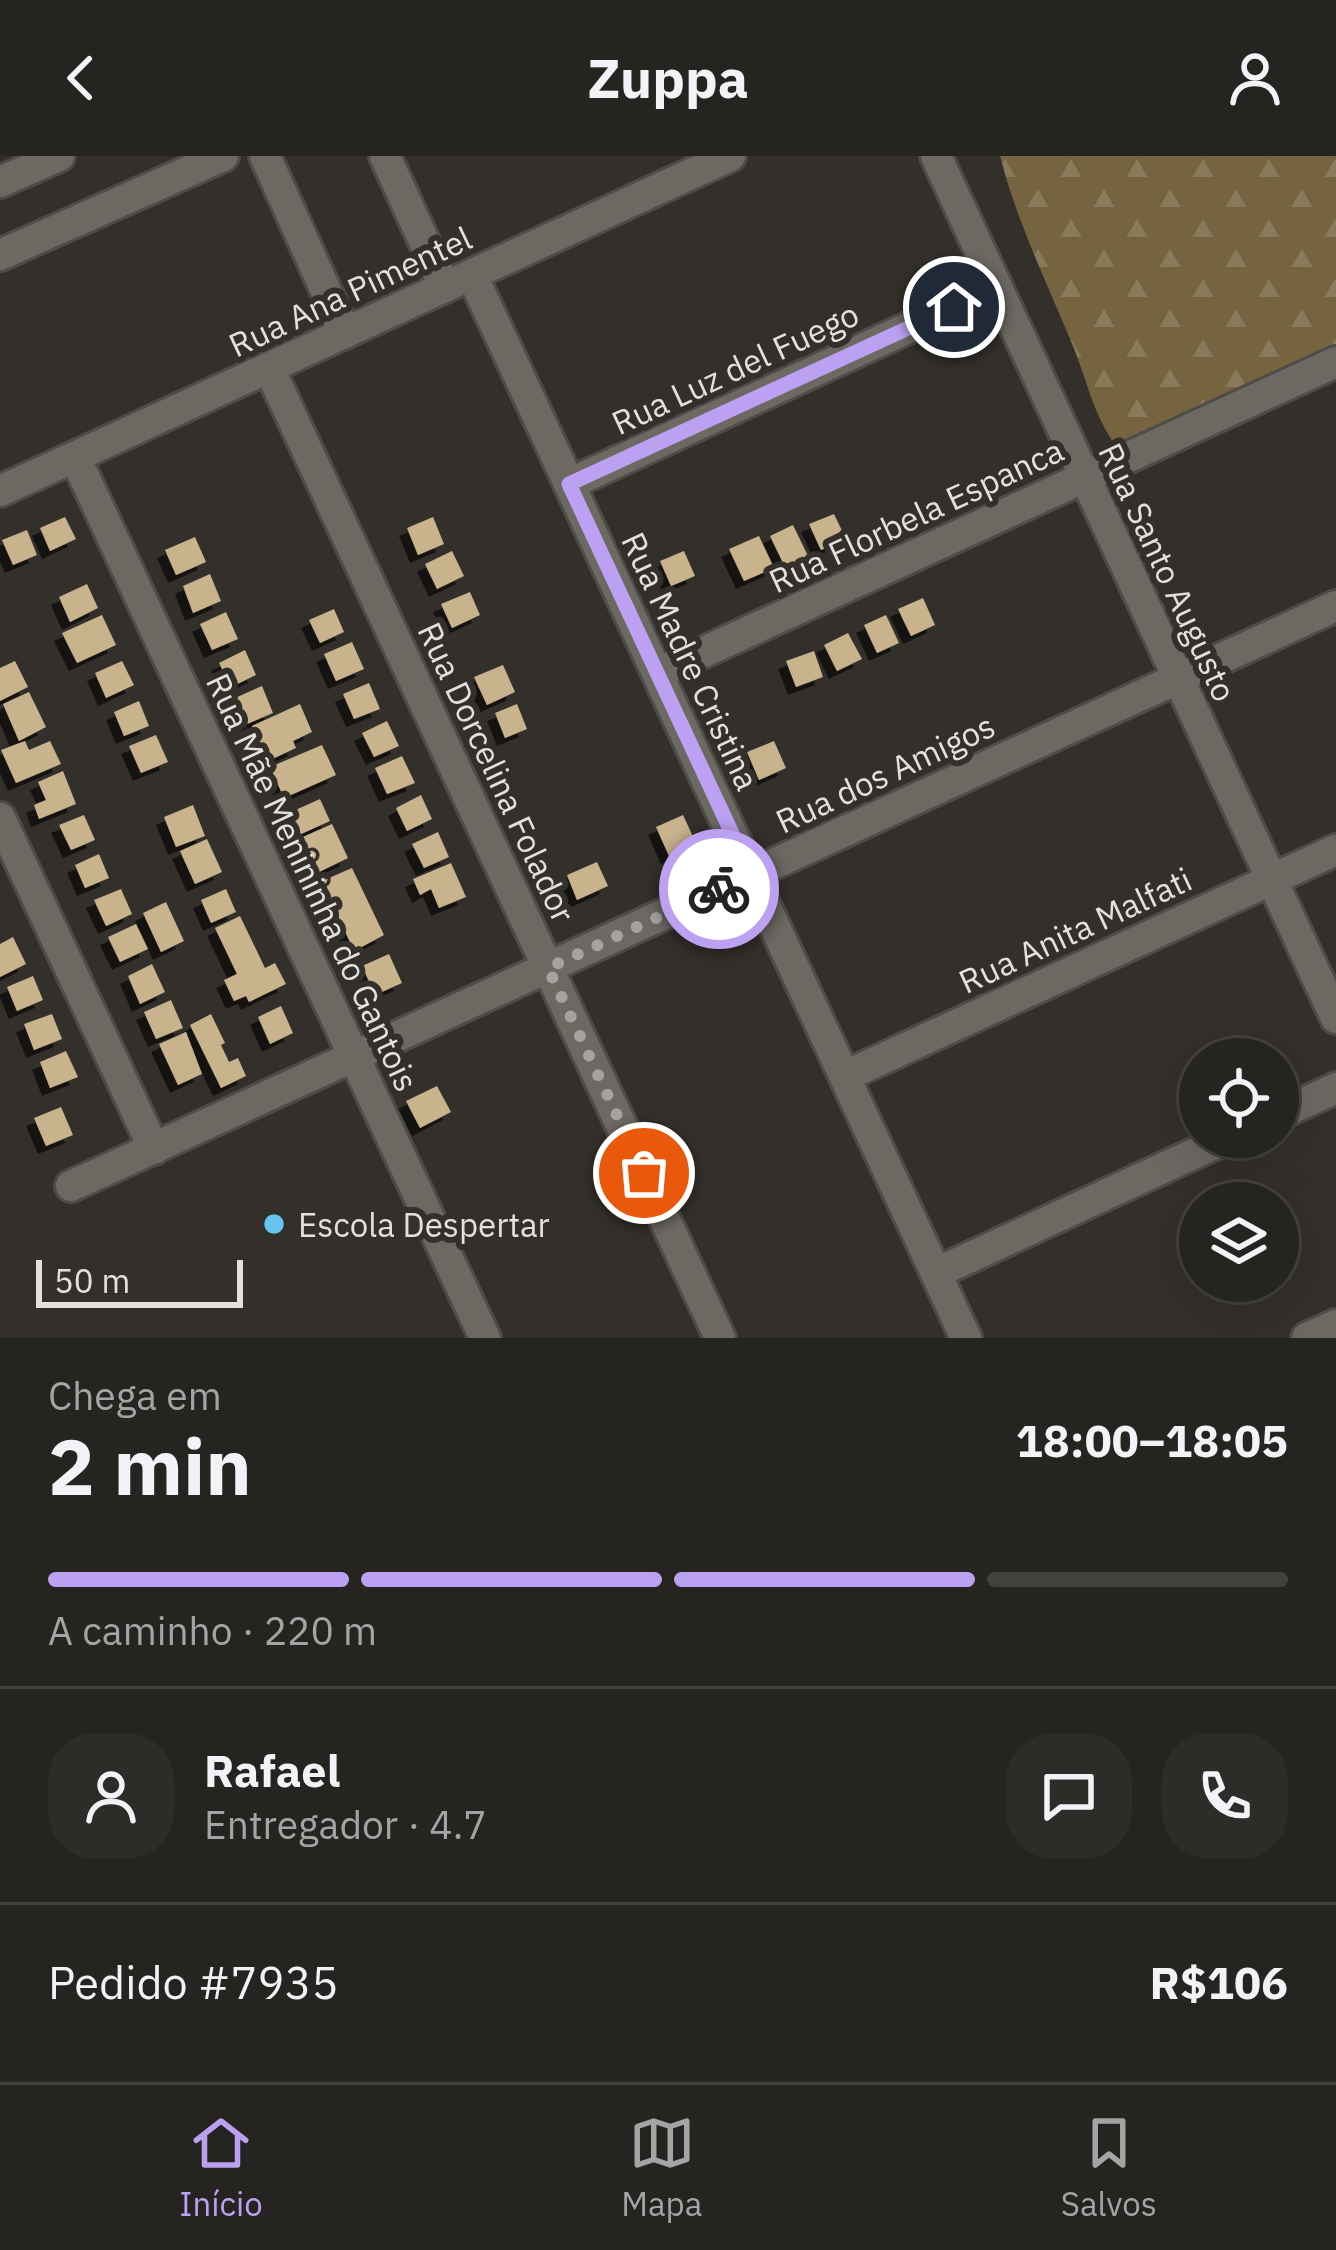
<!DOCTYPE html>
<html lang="pt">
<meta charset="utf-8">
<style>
:root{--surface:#262420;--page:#2e2c29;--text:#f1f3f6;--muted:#a4a4a5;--line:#42413e;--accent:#bca0f2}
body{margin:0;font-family:"IBM Plex Sans",sans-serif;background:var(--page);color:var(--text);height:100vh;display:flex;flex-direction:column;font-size:45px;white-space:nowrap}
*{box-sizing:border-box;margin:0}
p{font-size:39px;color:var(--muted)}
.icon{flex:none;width:66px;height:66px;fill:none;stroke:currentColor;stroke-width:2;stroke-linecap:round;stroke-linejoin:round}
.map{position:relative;height:1182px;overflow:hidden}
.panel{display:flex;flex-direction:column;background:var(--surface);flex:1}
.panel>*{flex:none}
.tools{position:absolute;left:1179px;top:882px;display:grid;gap:24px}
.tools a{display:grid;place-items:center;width:120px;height:120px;border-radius:50%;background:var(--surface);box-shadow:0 12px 48px #0002,0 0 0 3px var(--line);font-size:60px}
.scale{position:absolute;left:36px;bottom:30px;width:207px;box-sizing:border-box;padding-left:12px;border:6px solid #e3e1de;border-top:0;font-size:33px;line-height:42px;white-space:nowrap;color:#e3e1de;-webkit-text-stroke:9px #33302b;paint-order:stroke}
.pin{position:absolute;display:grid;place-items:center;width:102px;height:102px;color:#fff;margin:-51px;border:6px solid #fff;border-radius:50%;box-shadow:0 3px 12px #0007}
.courier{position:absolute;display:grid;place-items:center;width:120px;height:120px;margin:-60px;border:9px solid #bca0f2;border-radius:50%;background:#fff;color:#222;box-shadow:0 3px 15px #0007}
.head em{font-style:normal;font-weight:800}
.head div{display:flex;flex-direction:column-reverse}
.head{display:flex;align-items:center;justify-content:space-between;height:204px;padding:0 48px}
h1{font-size:78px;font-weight:800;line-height:90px}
.bar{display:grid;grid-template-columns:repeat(4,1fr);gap:18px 12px;align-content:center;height:144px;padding:0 48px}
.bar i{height:15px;border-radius:9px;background:var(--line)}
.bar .on{background:var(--accent)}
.bar p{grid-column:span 4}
.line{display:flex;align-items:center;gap:30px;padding:0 48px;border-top:3px solid var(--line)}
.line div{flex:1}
.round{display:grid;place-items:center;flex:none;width:126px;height:126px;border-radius:48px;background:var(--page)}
header{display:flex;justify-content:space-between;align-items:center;height:156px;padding:0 48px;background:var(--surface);font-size:54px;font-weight:800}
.menu{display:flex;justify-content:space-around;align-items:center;height:168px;border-top:3px solid var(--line);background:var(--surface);font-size:33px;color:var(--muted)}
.menu a{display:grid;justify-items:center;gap:6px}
.menu .on{color:var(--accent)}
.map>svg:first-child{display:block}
.forest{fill:url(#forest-firs)}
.building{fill:#c8b38d;filter:url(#shadow)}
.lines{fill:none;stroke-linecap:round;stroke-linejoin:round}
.minor-casing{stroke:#4e4c49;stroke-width:36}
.minor{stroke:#6c6963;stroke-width:30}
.done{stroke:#a5a39f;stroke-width:12;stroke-dasharray:0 21.6}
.route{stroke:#bca0f2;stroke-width:15}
.poi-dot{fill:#65c5ef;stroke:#33302b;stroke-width:4.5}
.labels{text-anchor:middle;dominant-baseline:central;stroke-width:12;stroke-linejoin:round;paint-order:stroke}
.street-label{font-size:33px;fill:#e3e1de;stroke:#33302b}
.poi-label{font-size:33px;fill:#e3e1de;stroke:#33302b;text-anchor:start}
</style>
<header><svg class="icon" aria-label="back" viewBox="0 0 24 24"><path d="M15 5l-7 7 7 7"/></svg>Zuppa<svg class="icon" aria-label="person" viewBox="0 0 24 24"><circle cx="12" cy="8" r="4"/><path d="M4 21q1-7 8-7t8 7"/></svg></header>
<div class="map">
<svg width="1336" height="1182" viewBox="0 0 1336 1182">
<defs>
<pattern id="forest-firs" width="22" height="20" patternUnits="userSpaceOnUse" patternTransform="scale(3)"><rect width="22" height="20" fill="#766440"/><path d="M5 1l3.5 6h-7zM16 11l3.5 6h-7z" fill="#897a5b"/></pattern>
<filter id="shadow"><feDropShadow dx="-8" dy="8" stdDeviation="0" flood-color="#0009"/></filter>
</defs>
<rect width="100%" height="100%" fill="#33302b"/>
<!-- forest -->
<path class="forest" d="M 1000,0 L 1336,0 L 1336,194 L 1122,299 C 1092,258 1091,235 1073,190 C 1047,127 1017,66 1000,0 Z"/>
<!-- building -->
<g class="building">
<polygon points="834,358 846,383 821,394 809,368"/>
<polygon points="65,361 76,383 50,395 40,372"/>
<polygon points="433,361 444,388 418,399 407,372"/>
<polygon points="793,369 808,400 785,411 770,380"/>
<polygon points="27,374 37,399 13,409 2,384"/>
<polygon points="759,380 774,412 744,425 729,393"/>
<polygon points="195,381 206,406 176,419 165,394"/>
<polygon points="452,395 464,420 437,433 425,408"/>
<polygon points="684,395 695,420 671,430 660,405"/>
<polygon points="210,418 221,445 193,457 183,430"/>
<polygon points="87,428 98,452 70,466 59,441"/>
<polygon points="470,436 480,459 452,472 441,448"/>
<polygon points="923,442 935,469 911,480 898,453"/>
<polygon points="334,453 344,476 320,487 309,464"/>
<polygon points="226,456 238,483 212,494 200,468"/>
<polygon points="102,459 116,489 77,507 62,477"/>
<polygon points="886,459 899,487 877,497 864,469"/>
<polygon points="848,477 862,503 837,515 824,489"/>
<polygon points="352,486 364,513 336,525 324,498"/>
<polygon points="245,494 256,519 231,531 219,507"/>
<polygon points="814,495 823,521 796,531 786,505"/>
<polygon points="15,505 28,531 0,545 0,512"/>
<polygon points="122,505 134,529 106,542 95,517"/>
<polygon points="503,509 515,536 487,549 474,521"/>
<polygon points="369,527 380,553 354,563 343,538"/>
<polygon points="262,530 273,557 247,568 235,542"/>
<polygon points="29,536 46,571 19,585 3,548"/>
<polygon points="139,545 149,570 124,580 114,556"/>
<polygon points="300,548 312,576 293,585 296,592 268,605 252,570"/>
<polygon points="517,548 527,573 505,582 495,557"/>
<polygon points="387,565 399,590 374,601 362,577"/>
<polygon points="156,579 168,606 141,617 129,590"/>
<polygon points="25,585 29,594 50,585 61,608 16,627 1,594"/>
<polygon points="774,585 786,612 759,624 747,596"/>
<polygon points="322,589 336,619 284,642 270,611"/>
<polygon points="402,600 415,627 387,638 375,612"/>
<polygon points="63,615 76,648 39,663 34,649 46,644 38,626"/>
<polygon points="421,639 432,663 407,675 396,652"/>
<polygon points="320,643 330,665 301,678 291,656"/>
<polygon points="193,649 205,680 176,691 164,661"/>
<polygon points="84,659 95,684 71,694 59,669"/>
<polygon points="683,659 696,687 669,700 656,671"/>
<polygon points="332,668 348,702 319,716 303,681"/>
<polygon points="438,676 449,701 424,712 412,688"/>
<polygon points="207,683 222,716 195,728 180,695"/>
<polygon points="99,698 109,722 85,732 75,709"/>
<polygon points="597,706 608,730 577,744 567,719"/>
<polygon points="451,707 466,741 439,752 431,733 420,739 413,723"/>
<polygon points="352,712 384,779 354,795 322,725"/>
<polygon points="121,733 132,758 106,770 94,744"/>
<polygon points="226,733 236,756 211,767 201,744"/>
<polygon points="166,746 184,785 161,796 143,757"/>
<polygon points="240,760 265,812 275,807 286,828 249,846 246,840 234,845 224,824 237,818 215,772"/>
<polygon points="136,768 148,793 120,806 108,781"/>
<polygon points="13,781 26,808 0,821 0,788"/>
<polygon points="389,798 402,827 375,839 362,810"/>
<polygon points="152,808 165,836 140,848 128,820"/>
<polygon points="33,820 43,844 17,855 7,831"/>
<polygon points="171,844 183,872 156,883 144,856"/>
<polygon points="281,850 293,877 270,888 258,861"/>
<polygon points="52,858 62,883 34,894 24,868"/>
<polygon points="211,858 225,887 221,889 229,906 238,902 246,920 221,932 190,869"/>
<polygon points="186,876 202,918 178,929 159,888"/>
<polygon points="66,895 78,921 50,932 40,906"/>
<polygon points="437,930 451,956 420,972 406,945"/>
<polygon points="61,951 73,979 46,990 34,962"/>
</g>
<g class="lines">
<!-- minor casing -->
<g class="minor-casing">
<g id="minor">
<polyline points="265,0 345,177"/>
<polyline points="385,0 445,131"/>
<polyline points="936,0 1336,862"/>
<polyline points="0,26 59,0"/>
<polyline points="0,99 223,0"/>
<polyline points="472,119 966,1182"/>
<polyline points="269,212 720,1182"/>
<polyline points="75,301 485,1182"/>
<polyline points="569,328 997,131"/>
<polyline points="0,335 730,0"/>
<polyline points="658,517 1336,206"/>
<polyline points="0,662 154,993"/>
<polyline points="845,920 1336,694"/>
<polyline points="1278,959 1336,932"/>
<polyline points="71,1030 1336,450"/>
<polyline points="936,1117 1230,981"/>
<polyline points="1307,1182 1336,1169"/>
</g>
</g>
<!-- minor -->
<use href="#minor" class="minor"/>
</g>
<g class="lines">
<!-- done -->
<polyline class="done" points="644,1017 548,812 719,733"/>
<!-- route -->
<polyline class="route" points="719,733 751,718 569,328 954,151"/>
</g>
<!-- markers -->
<circle class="poi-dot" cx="274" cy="1068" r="12"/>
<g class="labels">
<!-- street labels -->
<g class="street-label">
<text transform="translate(350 135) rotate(-25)">Rua Ana Pimentel</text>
<text transform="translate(735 212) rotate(-25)">Rua Luz del Fuego</text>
<text transform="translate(916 359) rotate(-25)">Rua Florbela Espanca</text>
<text transform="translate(1168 416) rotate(65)">Rua Santo Augusto</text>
<text transform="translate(691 505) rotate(65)">Rua Madre Cristina</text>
<text transform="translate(497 616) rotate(65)">Rua Dorcelina Folador</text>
<text transform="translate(885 617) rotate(-25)">Rua dos Amigos</text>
<text transform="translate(313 726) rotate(65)">Rua Mãe Menininha do Gantois</text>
<text transform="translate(1075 774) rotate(-25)">Rua Anita Malfati</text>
</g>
<!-- poi labels -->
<g class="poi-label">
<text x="298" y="1068">Escola Despertar</text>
</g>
</g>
</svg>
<div class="tools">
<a><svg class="icon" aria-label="locate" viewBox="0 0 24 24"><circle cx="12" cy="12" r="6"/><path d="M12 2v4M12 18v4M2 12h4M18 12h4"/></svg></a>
<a><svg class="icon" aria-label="layers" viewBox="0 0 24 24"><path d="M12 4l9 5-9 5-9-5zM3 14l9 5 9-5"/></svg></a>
</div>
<div class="scale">50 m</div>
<div class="pin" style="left:644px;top:1017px;background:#ea580c"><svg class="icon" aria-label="bag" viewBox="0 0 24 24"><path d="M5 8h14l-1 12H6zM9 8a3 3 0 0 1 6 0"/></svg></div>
<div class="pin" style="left:954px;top:151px;background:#1f2937"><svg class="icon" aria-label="home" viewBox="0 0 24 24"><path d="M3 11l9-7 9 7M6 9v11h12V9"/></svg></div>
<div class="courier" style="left:719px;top:733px"><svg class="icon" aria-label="bike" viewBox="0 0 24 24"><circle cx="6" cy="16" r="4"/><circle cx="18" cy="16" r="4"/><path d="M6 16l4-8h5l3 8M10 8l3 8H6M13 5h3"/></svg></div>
</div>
<section class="panel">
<div class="head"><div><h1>2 min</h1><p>Chega em</p></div><em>18:00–18:05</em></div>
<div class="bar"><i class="on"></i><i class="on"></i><i class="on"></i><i></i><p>A caminho · 220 m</p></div>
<div class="line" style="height:216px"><a class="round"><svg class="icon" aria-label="person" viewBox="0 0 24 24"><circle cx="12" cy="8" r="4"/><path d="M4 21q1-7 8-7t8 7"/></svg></a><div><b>Rafael</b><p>Entregador · 4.7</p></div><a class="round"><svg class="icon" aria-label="chat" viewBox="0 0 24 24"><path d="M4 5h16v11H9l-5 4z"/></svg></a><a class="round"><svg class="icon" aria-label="phone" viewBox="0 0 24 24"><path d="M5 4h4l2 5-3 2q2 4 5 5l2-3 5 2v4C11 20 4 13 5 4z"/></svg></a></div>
<div class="line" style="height:156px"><div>Pedido #7935</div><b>R$106</b></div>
</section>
<nav class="menu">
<a class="on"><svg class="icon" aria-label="home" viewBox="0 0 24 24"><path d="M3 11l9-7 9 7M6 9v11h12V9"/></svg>Início</a>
<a><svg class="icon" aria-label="map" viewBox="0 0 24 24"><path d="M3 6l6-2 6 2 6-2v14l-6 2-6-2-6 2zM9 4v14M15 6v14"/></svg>Mapa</a>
<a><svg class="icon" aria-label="saved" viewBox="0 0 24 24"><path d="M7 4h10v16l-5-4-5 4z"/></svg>Salvos</a>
</nav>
